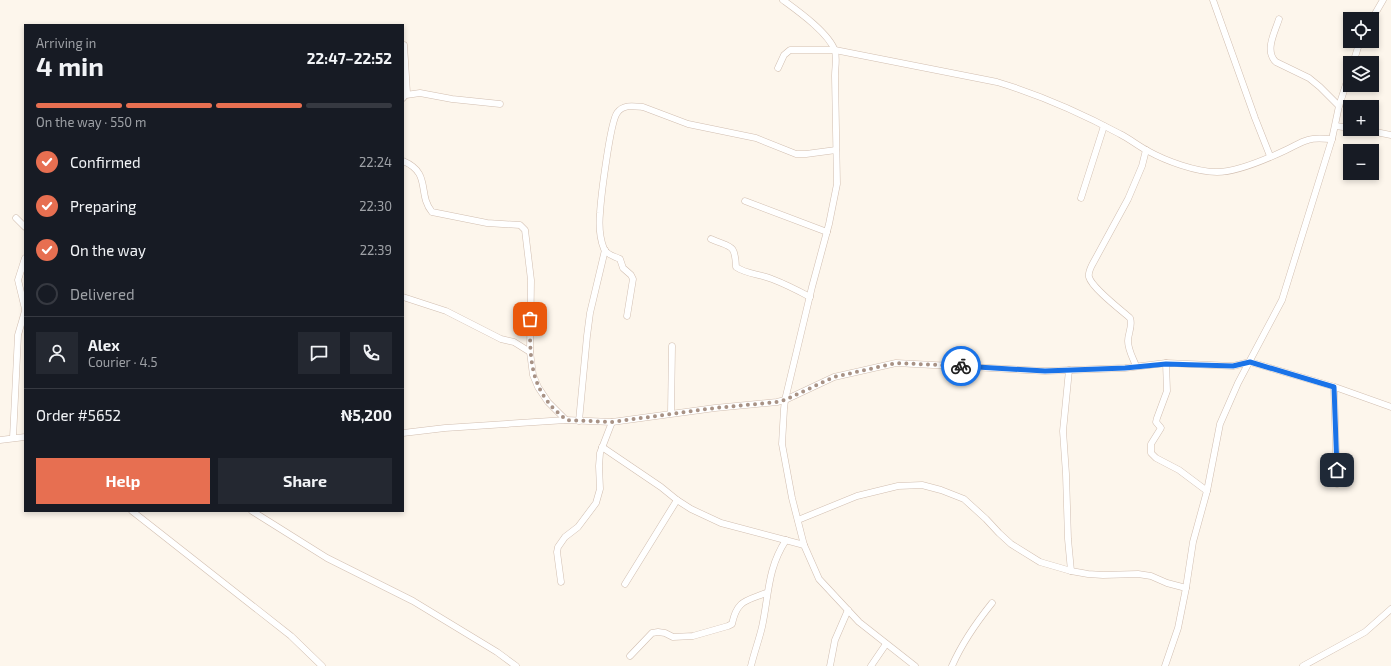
<!DOCTYPE html>
<meta charset="utf-8">
<style>
:root{--surface:#171b24;--page:#242831;--text:#f1f3f6;--muted:#9ea1a6;--line:#363941;--accent:#e76f51}
body{margin:0;font-family:"Exo 2",sans-serif;background:var(--page);color:var(--text);height:100vh;display:flex;flex-direction:column;font-size:15px;white-space:nowrap}
*{box-sizing:border-box;margin:0}
p{font-size:13px;color:var(--muted)}
.icon{flex:none;width:22px;height:22px;fill:none;stroke:currentColor;stroke-width:2;stroke-linecap:round;stroke-linejoin:round}
.map{position:relative;flex:1;overflow:hidden}
.sheet{position:absolute;left:24px;top:24px;width:380px;height:488px;display:flex;flex-direction:column;background:var(--surface);border-radius:0px;box-shadow:0 2px 6px #0003}
.sheet>*{flex:none}
.controls{position:absolute;left:1343px;top:12px;display:grid;gap:8px}
.controls a{display:grid;place-items:center;width:36px;height:36px;border-radius:0px;background:var(--surface);box-shadow:0 2px 6px #0003;font-size:20px}
.pin{position:absolute;display:grid;place-items:center;width:34px;height:34px;color:#fff;margin:-17px;border-radius:8px;box-shadow:0 2px 6px #0006}
.courier{position:absolute;display:grid;place-items:center;width:40px;height:40px;margin:-20px;border:3px solid #1a73e8;border-radius:50%;background:#fff;color:#222;box-shadow:0 1px 5px #0007}
.summary em{font-style:normal;font-weight:700}
.summary div{display:flex;flex-direction:column-reverse}
.summary{display:flex;align-items:center;justify-content:space-between;height:68px;padding:0 12px}
h1{font-size:26px;font-weight:700;line-height:30px}
.bar{display:grid;grid-template-columns:repeat(4,1fr);gap:6px 4px;align-content:center;height:48px;padding:0 12px}
.bar i{height:5px;border-radius:3px;background:var(--line)}
.bar .on{background:var(--accent)}
.bar p{grid-column:span 4}
.line{display:flex;align-items:center;gap:10px;padding:0 12px;border-top:1px solid var(--line)}
.line div{flex:1}
.round{display:grid;place-items:center;flex:none;width:42px;height:42px;border-radius:0px;background:var(--page)}
ol{padding:0 12px;list-style:none}
li{display:flex;align-items:center;gap:12px;height:44px}
li p{margin-inline-start:auto}
li .icon{padding:4px;border-radius:50%;background:var(--accent);color:#fff;stroke-width:4}
li:last-child{color:var(--muted)}
li i{width:22px;height:22px;border:2px solid var(--line);border-radius:50%}
.primary-button{display:flex;gap:8px;margin-top:auto;padding:8px 12px}
.primary-button a{flex:1;height:46px;border-radius:0px;background:var(--accent);color:#fff;font-size:16px;font-weight:700;line-height:46px;text-align:center}
.primary-button a+a{background:var(--page);color:var(--text)}
.map>svg:first-child{display:block}
.lines{fill:none;stroke-linecap:round;stroke-linejoin:round}
.minor-casing{stroke:#d1beb0;stroke-width:7}
.minor{stroke:#fff;stroke-width:6}
.done{stroke:#a89285;stroke-width:4;stroke-dasharray:0 7.2}
.route{stroke:#1a73e8;stroke-width:5}
</style>
<div class="map">
<svg width="1391" height="666" viewBox="0 0 1391 666">
<rect width="100%" height="100%" fill="#fdf6ec"/>
<g class="lines">
<!-- minor casing -->
<g class="minor-casing">
<g id="minor">
<path d="M 783,0 C 798,11 829,33 835,51 C 837,59 835,68 835,76 L 837,184 L 829,224 L 812,287 L 785,400 L 784,409 L 782,444 L 792,498 L 804,545 L 819,579 L 859,622 L 915,666"/>
<polyline points="1213,0 1255,118 1270,156"/>
<path d="M 1279,19 C 1275,32 1264,51 1276,62 L 1309,78 L 1320,87 L 1339,106"/>
<polyline points="1372,19 1383,0"/>
<polyline points="1353,63 1360,41"/>
<path d="M 778,68 L 784,55 L 790,50 L 835,50 L 997,82 C 1040,95 1081,113 1120,134 C 1130,139 1138,146 1148,151 C 1166,161 1196,172 1217,172 C 1236,172 1269,158 1286,150 C 1293,147 1300,142 1308,140 C 1316,137 1324,139 1332,139"/>
<polyline points="406,95 420,93 452,99 500,104"/>
<polyline points="403,98 407,93 404,45"/>
<polyline points="1336,126 1350,128"/>
<polyline points="1361,129 1391,135"/>
<path d="M 403,161 C 432,173 417,194 432,212 L 487,223 L 520,225 L 525,230 L 531,280 L 530,352 L 533,375 L 538,387 L 548,402 L 566,420"/>
<polyline points="1081,198 1104,126"/>
<polyline points="745,201 827,232"/>
<polyline points="16,218 25,227"/>
<path d="M 711,239 C 731,248 735,243 736,267 C 746,274 760,274 772,279 C 785,284 797,290 810,297"/>
<polyline points="25,258 18,280 25,309"/>
<polyline points="403,297 446,311 501,339 514,342 530,352"/>
<path d="M 627,316 L 633,279 L 631,275 L 623,268 L 620,259 C 614,256 607,255 604,249 C 600,239 599,224 600,213 C 601,197 610,123 617,113 C 623,104 634,106 643,107 L 688,124 L 756,138 L 796,154 L 806,154 L 836,150"/>
<polyline points="1166,363 1167,391 1157,418 1156,422 1161,428 1151,444 1151,453 1156,458 1179,470 1207,491"/>
<path d="M 1136,366 C 1133,358 1128,350 1128,341 C 1128,333 1133,326 1130,318 C 1121,310 1092,288 1089,277 C 1088,273 1090,269 1092,265 L 1128,199 L 1142,166 L 1146,150"/>
<polyline points="1069,370 1063,431 1066,474 1068,539 1071,571"/>
<polyline points="1334,387 1337,484"/>
<polyline points="671,413 672,346"/>
<polyline points="579,421 587,336 590,313 605,250"/>
<polyline points="403,433 445,428 566,420 612,422 715,408 777,402 785,400 834,377 896,363 1045,371 1125,368 1166,363 1233,366 1250,362 1335,387 1391,407"/>
<polyline points="13,438 18,335 25,311"/>
<polyline points="0,440 25,437"/>
<polyline points="602,447 661,487 677,500 691,509 721,523 804,545"/>
<polyline points="132,511 291,636 322,666"/>
<polyline points="252,511 327,558 413,601 497,652 516,666"/>
<polyline points="798,520 857,496 898,486 922,485 941,490 964,499 986,519 999,533 1011,544 1040,562 1071,571 1088,574 1103,575 1138,574 1151,576 1167,583 1186,588"/>
<polyline points="561,582 557,552 558,547 565,537 578,527 596,503 600,489 599,466 600,453 612,422"/>
<polyline points="625,584 677,500"/>
<path d="M 630,656 L 652,633 L 658,632 L 665,633 L 673,637 L 693,636 L 728,626 L 732,624 C 737,600 746,601 766,593"/>
<path d="M 751,666 C 754,653 759,640 762,627 C 769,595 767,569 786,540"/>
<polyline points="830,666 835,640 848,610"/>
<polyline points="871,666 886,644"/>
<path d="M 952,666 C 962,643 976,623 992,603"/>
<polyline points="1165,666 1178,628 1186,588 1193,542 1207,491 1220,424 1238,383 1282,300 1332,139 1339,106 1350,72"/>
<polyline points="1303,666 1365,632 1391,609"/>
</g>
</g>
<!-- minor -->
<use href="#minor" class="minor"/>
</g>
<g class="lines">
<!-- done -->
<path class="done" d="M 530,319 C 530,349 529,378 548,402 C 553,409 560,414 566,420 L 612,422 L 715,408 L 777,402 L 785,400 L 834,377 L 896,363 L 961,366"/>
<!-- route -->
<polyline class="route" points="961,366 1045,371 1125,368 1166,364 1233,366 1250,362 1334,387 1337,470"/>
</g>
</svg>
<div class="controls">
<a><svg class="icon" aria-label="locate" viewBox="0 0 24 24"><circle cx="12" cy="12" r="6"/><path d="M12 2v4M12 18v4M2 12h4M18 12h4"/></svg></a>
<a><svg class="icon" aria-label="layers" viewBox="0 0 24 24"><path d="M12 4l9 5-9 5-9-5zM3 14l9 5 9-5"/></svg></a>
<a>+</a>
<a>−</a>
</div>
<div class="pin" style="left:530px;top:319px;background:#ea580c"><svg class="icon" aria-label="bag" viewBox="0 0 24 24"><path d="M5 8h14l-1 12H6zM9 8a3 3 0 0 1 6 0"/></svg></div>
<div class="pin" style="left:1337px;top:470px;background:#1f2937"><svg class="icon" aria-label="home" viewBox="0 0 24 24"><path d="M3 11l9-7 9 7M6 9v11h12V9"/></svg></div>
<div class="courier" style="left:961px;top:366px"><svg class="icon" aria-label="bike" viewBox="0 0 24 24"><circle cx="6" cy="16" r="4"/><circle cx="18" cy="16" r="4"/><path d="M6 16l4-8h5l3 8M10 8l3 8H6M13 5h3"/></svg></div>
<section class="sheet">
<div class="summary"><div><h1>4 min</h1><p>Arriving in</p></div><em>22:47–22:52</em></div>
<div class="bar"><i class="on"></i><i class="on"></i><i class="on"></i><i></i><p>On the way · 550 m</p></div>
<ol>
<li><svg class="icon" aria-label="check" viewBox="0 0 24 24"><path d="M5 12l5 5 9-10"/></svg>Confirmed<p>22:24</p></li>
<li><svg class="icon" aria-label="check" viewBox="0 0 24 24"><path d="M5 12l5 5 9-10"/></svg>Preparing<p>22:30</p></li>
<li><svg class="icon" aria-label="check" viewBox="0 0 24 24"><path d="M5 12l5 5 9-10"/></svg>On the way<p>22:39</p></li>
<li><i></i>Delivered</li>
</ol>
<div class="line" style="height:72px"><a class="round"><svg class="icon" aria-label="person" viewBox="0 0 24 24"><circle cx="12" cy="8" r="4"/><path d="M4 21q1-7 8-7t8 7"/></svg></a><div><b>Alex</b><p>Courier · 4.5</p></div><a class="round"><svg class="icon" aria-label="chat" viewBox="0 0 24 24"><path d="M4 5h16v11H9l-5 4z"/></svg></a><a class="round"><svg class="icon" aria-label="phone" viewBox="0 0 24 24"><path d="M5 4h4l2 5-3 2q2 4 5 5l2-3 5 2v4C11 20 4 13 5 4z"/></svg></a></div>
<div class="line" style="height:52px"><div>Order #5652</div><b>₦5,200</b></div>
<div class="primary-button"><a>Help</a><a>Share</a></div>
</section>
</div>
